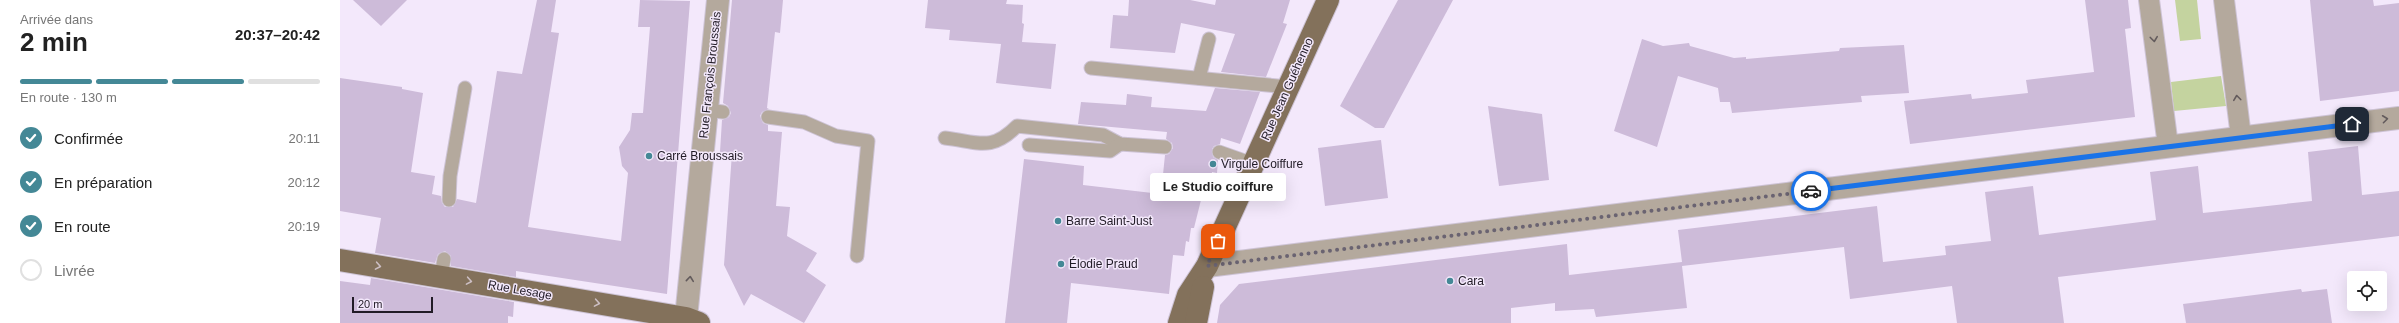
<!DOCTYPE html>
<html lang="fr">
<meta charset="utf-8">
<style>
:root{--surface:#fff;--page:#f2f2f2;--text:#222;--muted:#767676;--line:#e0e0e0;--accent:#448896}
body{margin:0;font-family:Arial,sans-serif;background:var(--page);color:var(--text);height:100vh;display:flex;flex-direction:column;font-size:15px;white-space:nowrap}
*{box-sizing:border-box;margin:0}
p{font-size:13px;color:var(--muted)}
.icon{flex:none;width:22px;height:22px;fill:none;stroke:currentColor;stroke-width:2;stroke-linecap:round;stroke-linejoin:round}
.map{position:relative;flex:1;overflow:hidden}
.details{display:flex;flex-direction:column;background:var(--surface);width:340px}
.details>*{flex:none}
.tools{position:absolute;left:2007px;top:271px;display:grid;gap:8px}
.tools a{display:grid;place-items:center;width:40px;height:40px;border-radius:4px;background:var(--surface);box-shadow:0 4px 16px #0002;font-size:20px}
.scale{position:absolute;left:12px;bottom:10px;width:81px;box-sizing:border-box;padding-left:4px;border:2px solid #211b26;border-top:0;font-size:11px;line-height:14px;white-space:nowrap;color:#211b26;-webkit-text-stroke:3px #f3e8fb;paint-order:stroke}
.pin{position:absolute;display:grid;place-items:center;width:34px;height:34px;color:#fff;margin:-17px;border-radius:8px;box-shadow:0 2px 6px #0006}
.courier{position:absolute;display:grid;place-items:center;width:40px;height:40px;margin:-20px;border:3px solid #1a73e8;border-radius:50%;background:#fff;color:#222;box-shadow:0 1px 5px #0007}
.bubble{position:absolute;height:28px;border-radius:4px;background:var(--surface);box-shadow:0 4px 16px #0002;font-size:13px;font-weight:600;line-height:28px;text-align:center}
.head em{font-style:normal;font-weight:600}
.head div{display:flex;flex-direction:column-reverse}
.head{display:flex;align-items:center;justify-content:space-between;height:68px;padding:0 20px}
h1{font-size:26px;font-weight:600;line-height:30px}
.bar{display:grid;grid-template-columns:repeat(4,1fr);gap:6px 4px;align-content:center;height:48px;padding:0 20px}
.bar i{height:5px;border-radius:3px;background:var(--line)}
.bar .selected{background:var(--accent)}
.bar p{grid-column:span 4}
ol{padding:0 20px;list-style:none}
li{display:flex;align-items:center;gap:12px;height:44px}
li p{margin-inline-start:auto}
li .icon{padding:4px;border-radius:50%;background:var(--accent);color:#fff;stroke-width:4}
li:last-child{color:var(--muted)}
li i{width:22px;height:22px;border:2px solid var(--line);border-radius:50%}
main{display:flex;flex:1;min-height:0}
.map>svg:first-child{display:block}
.green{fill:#c4d39f}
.building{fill:#cdbbd9}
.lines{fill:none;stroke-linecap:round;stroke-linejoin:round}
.service-casing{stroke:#cdc3d5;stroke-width:15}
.pedestrian-casing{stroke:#cdc3d5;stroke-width:22}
.minor-casing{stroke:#cdc3d5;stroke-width:24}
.primary-casing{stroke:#cdc3d5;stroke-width:24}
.service{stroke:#b4a99d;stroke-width:13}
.pedestrian{stroke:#b4a99d;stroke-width:20}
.minor{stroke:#b4a99d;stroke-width:22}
.primary{stroke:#83715b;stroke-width:22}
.oneway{stroke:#635b5c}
.oneway2{stroke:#ccbec3}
.done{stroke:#6a6371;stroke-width:4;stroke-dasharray:0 7.2}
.route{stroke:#1a73e8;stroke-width:5}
.poi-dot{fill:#448896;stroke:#f3e8fb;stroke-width:1.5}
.labels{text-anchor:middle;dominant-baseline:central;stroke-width:3;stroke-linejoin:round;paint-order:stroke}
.street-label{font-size:12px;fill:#211b26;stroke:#f3e8fb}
.poi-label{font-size:12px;fill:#211b26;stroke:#f3e8fb;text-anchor:start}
</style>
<main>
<section class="details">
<div class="head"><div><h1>2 min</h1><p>Arrivée dans</p></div><em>20:37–20:42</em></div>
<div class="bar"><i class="selected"></i><i class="selected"></i><i class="selected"></i><i></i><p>En route · 130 m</p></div>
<ol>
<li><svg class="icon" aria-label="check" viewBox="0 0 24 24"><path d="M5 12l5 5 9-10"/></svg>Confirmée<p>20:11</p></li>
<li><svg class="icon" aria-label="check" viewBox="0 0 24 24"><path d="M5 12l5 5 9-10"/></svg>En préparation<p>20:12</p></li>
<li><svg class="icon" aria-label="check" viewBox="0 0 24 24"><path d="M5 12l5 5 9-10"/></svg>En route<p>20:19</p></li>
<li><i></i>Livrée</li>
</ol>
</section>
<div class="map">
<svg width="2059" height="323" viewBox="0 0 2059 323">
<rect width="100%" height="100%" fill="#f3e8fb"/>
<!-- green -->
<g class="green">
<polygon points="1835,0 1857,0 1861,39 1840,41"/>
<polygon points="1881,76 1886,106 1834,111 1831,82"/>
</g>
<!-- building -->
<g class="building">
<polygon points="13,0 67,0 41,26"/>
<polygon points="197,0 216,0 211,32 219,33 188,227 281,241 288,173 282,166 279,147 290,130 292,113 303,113 310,27 298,27 300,0 350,1 327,294 176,271 176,277 111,266 111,256 105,251 98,254 95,263 35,253 41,218 0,211 0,78 62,87 62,89 83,93 71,172 95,176 92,194 101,196 102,203 105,207 113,207 117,199 136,203 157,71 182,74"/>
<polygon points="392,0 443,0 440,33 435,32 427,108 429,109 422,112 420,116 423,123 428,125 428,131 442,132 436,206 450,207 447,236 477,253 466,271 486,285 464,323 411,294 404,306 384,265 392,153 380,152 382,120 389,117 391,113 388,106 383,103"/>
<polygon points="588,0 667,0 666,4 683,5 682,23 684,24 682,42 716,44 711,89 656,83 661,44 609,40 610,30 585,28"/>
<polygon points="789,0 850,0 875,5 876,0 950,0 943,23 947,24 926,77 881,72 895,34 841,23 835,53 770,48 773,15 788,16"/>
<polygon points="1058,0 1113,0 1044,128 1035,128 1000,106"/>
<polygon points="1745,0 1788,0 1791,28 1785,29 1795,117 1570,144 1564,101 1631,94 1632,99 1688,93 1686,80 1754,72"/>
<polygon points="1970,0 2033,0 2034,6 2059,3 2059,91 1980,101"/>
<polygon points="1302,39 1323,46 1349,43 1350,46 1394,58 1406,57 1406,59 1499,51 1500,48 1564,45 1569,93 1521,96 1522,102 1392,113 1390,102 1380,102 1378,88 1338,76 1317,147 1274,131"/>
<polygon points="875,88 920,92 900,144 881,138 880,144 874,146 872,149 873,157 878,160 877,173 872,172 870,187 866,186 865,200 861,200 854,228 851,228 849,242 846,241 844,256 833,255 829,294 731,283 727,323 665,323 684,159 744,166 743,185 821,194 825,155 829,154 833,148 832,143 826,139 827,132 738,124 741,102 786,105 787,94 812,97 811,107 866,111"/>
<polygon points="1148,106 1202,114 1209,180 1159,186"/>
<polygon points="1041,140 1048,198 985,206 978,148"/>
<polygon points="2018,146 2022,195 2059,191 2059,236 1718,277 1724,323 1617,323 1612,286 1510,299 1504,247 1342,266 1347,308 1256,317 1254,309 1215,311 1215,303 1171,308 1171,323 877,323 880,305 899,284 1227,244 1229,275 1342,262 1338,230 1537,206 1543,262 1606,255 1605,246 1651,241 1645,192 1693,186 1699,235 1816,220 1810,172 1858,166 1863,213 1972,201 1968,152"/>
<polygon points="31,278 174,302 173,317 168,316 168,323 0,323 0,281 30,285"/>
<polygon points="1961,289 1962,292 1987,289 1992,323 1846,323 1843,304"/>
</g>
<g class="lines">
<!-- service casing -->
<g class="service-casing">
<g id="service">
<polyline points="751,68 949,87"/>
<polyline points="859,78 869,39"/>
<polyline points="367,110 383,112"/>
<polyline points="428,117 464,122 496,136 528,141 517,256"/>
<path d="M 605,138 C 639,142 651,152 677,126 L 763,135 L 780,144 L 825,147"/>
<polyline points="689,145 770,151 780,144"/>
<polyline points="879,152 913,164"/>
<polyline points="109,200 110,176 125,88"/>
<polyline points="101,276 104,259"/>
</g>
</g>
<!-- pedestrian casing -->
<g class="pedestrian-casing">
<g id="pedestrian">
<polyline points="1809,0 1828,146"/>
<polyline points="1884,0 1901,137"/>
</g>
</g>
<!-- minor casing -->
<g class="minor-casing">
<g id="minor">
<polyline points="867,266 2059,118"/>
<polyline points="346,318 378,0"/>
</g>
</g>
<!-- primary casing -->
<g class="primary-casing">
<g id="primary">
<polyline points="0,260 346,318 359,323"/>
<polyline points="839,323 848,295 867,266 988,0"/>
<polyline points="856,323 863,287"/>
</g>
</g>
<!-- service -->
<use href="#service" class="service"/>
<!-- pedestrian -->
<use href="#pedestrian" class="pedestrian"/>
<!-- minor -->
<use href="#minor" class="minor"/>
<!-- primary -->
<use href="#primary" class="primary"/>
</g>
<!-- one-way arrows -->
<defs><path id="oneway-chevron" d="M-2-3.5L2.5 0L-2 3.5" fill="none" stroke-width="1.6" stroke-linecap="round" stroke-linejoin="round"/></defs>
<g class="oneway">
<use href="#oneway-chevron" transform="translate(1814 39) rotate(83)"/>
<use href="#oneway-chevron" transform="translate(1897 98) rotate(-97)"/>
<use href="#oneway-chevron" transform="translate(2045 119) rotate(-7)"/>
<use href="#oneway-chevron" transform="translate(350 279) rotate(-84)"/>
</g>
<g class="oneway2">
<use href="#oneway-chevron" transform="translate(38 266) rotate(10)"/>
<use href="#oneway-chevron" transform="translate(129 281) rotate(10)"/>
<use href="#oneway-chevron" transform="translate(257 303) rotate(10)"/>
</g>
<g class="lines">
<!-- done -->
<polyline class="done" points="878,241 867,266 1471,191"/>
<!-- route -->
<polyline class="route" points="1471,191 2012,124"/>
</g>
<!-- markers -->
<g class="poi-dot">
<circle cx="309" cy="156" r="4"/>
<circle cx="873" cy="164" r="4"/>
<circle cx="718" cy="221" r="4"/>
<circle cx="721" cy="264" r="4"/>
<circle cx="1110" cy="281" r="4"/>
</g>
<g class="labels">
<!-- street labels -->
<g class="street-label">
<text transform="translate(370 75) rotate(-84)">Rue François Broussais</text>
<text transform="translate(947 89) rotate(-66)">Rue Jean Guéhenno</text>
<text transform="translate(180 290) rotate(10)">Rue Lesage</text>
</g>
<!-- poi labels -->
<g class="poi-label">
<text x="317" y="156">Carré Broussais</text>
<text x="881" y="164">Virgule Coiffure</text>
<text x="726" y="221">Barre Saint-Just</text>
<text x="729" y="264">Élodie Praud</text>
<text x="1118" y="281">Cara</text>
</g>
</g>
</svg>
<div class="tools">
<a><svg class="icon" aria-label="locate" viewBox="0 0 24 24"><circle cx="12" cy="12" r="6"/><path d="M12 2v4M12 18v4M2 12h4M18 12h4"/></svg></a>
</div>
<div class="scale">20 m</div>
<div class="pin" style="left:878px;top:241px;background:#ea580c"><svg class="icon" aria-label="bag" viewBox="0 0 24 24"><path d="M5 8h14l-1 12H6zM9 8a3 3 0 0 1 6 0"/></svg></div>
<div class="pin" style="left:2012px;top:124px;background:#1f2937"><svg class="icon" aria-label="home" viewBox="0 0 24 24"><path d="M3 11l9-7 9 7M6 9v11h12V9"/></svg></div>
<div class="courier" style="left:1471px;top:191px"><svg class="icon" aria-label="car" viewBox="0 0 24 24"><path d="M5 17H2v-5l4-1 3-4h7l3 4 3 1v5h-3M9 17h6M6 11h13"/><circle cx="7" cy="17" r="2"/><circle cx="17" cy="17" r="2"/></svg></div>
<div class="bubble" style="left:810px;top:173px;width:136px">Le Studio coiffure</div>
</div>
</main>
